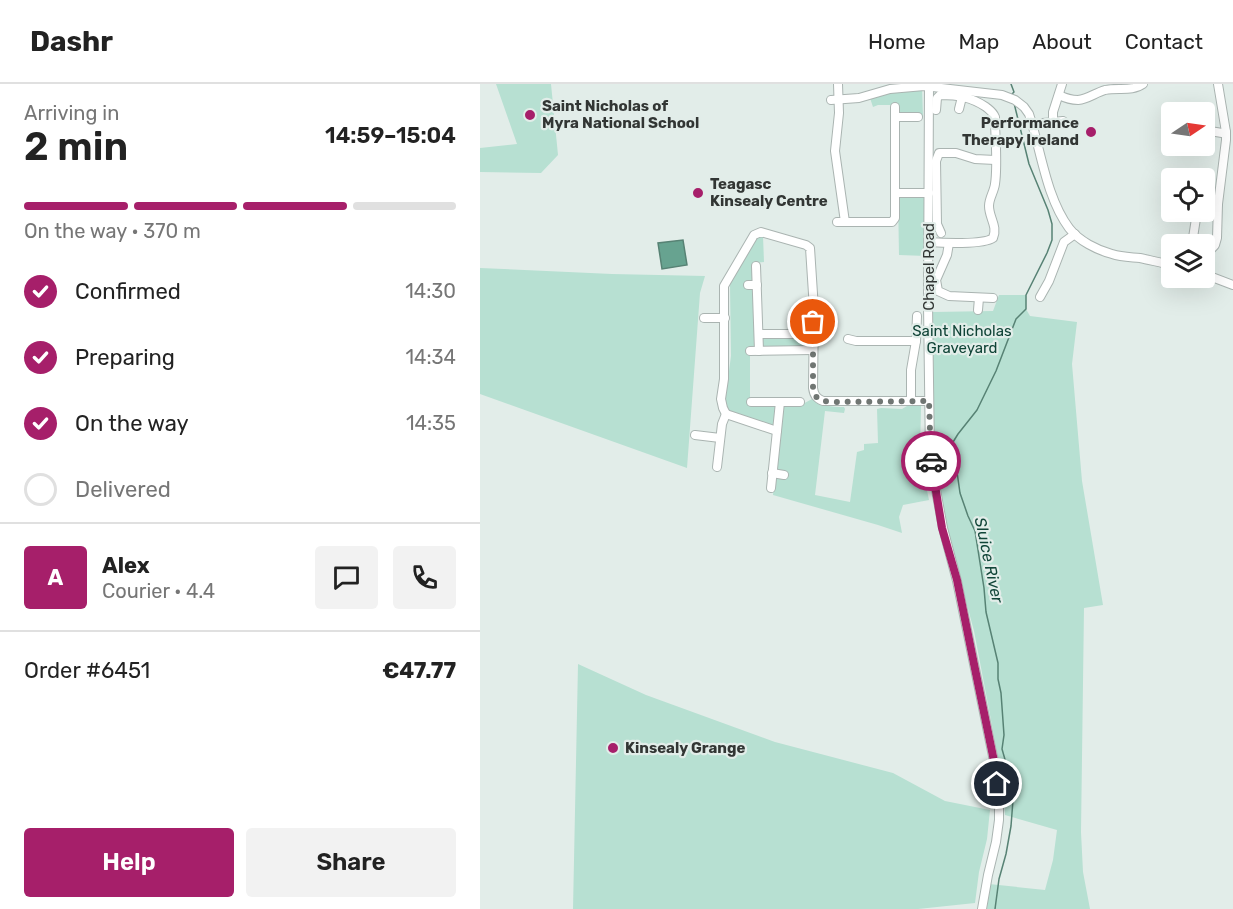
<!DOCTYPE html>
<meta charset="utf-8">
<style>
:root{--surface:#fff;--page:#f2f2f2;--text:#222;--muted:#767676;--line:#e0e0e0;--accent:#a61f6a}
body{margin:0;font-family:Rubik,sans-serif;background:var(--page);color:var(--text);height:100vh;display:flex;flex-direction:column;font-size:22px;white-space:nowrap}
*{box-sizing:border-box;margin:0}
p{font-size:20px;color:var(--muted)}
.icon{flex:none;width:33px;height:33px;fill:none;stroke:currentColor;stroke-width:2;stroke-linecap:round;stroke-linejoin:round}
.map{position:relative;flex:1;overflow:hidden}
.side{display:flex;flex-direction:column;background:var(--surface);width:480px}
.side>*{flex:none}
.needle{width:39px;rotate:77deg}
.fabs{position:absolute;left:681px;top:18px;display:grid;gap:12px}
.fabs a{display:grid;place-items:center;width:54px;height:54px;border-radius:6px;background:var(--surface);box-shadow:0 6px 24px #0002;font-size:30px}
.pin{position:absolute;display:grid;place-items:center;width:51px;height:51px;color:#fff;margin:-26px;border:3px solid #fff;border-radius:50%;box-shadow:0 2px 6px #0007}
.courier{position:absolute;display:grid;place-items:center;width:60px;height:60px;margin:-30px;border:4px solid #a61f6a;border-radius:50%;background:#fff;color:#222;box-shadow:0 2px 8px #0007}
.headline em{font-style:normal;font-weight:600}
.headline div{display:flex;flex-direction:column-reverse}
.headline{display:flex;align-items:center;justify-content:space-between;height:102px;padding:0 24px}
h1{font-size:39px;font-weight:600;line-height:45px}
.bar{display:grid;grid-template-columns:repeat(4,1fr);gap:9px 6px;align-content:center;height:72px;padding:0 24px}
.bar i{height:8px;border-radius:4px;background:var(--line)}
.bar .selected{background:var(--accent)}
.bar p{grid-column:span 4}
.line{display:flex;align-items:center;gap:15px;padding:0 24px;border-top:2px solid var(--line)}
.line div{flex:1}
.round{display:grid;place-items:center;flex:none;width:63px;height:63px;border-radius:6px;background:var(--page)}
ol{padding:0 24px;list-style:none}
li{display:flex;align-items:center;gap:18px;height:66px}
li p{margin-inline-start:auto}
li .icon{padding:6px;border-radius:50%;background:var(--accent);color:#fff;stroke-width:4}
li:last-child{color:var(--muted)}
li i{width:33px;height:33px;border:3px solid var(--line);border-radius:50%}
.primary-button{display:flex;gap:12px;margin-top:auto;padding:12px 24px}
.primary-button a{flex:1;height:69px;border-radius:6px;background:var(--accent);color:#fff;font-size:24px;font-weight:600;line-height:69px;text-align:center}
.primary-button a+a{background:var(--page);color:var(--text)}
header{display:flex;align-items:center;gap:36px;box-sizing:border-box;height:84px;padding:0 30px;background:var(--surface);border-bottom:2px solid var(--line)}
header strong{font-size:28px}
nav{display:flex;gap:33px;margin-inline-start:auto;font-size:21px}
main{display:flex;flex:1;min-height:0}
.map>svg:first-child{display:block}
.green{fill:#b7e0d2}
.water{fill:#67a390;stroke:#578274;stroke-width:1.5}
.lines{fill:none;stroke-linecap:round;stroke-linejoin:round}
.stream{stroke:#578274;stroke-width:1.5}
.minor-casing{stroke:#aab4b1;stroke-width:10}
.minor{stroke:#fff;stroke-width:8}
.done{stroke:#707673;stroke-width:6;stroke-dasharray:0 10.8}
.route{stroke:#a61f6a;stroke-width:8}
.poi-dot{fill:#a61f6a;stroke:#e2ede9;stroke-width:2}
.labels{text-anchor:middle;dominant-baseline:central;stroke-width:4.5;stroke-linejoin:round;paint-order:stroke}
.poi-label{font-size:15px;font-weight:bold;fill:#323634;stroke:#e2ede9;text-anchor:start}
.street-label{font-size:15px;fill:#323634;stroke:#e2ede9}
.park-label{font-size:15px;fill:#0f4336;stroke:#e2ede9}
.water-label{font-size:16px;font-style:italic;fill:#124639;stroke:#e2ede9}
</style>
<header>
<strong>Dashr</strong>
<nav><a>Home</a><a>Map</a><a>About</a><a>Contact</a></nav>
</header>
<main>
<section class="side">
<div class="headline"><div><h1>2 min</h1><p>Arriving in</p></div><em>14:59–15:04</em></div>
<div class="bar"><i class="selected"></i><i class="selected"></i><i class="selected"></i><i></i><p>On the way · 370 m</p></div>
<ol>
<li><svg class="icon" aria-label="check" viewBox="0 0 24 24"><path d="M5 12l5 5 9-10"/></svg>Confirmed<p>14:30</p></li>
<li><svg class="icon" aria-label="check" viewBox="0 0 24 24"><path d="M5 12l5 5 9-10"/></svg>Preparing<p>14:34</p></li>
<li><svg class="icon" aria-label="check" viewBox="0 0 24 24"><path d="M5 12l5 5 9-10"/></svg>On the way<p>14:35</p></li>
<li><i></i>Delivered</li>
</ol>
<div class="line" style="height:108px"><b class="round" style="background:var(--accent);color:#fff">A</b><div><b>Alex</b><p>Courier · 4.4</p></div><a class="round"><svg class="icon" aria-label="chat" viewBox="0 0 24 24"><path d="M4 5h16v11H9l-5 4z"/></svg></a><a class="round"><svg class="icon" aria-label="phone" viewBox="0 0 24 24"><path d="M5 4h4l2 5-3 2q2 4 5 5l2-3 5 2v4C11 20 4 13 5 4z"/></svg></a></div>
<div class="line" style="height:78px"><div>Order #6451</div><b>€47.77</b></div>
<div class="primary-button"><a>Help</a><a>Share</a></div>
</section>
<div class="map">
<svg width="753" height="825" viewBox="0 0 753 825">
<rect width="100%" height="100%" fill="#e2ede9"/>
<!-- green -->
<g class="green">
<polygon points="16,0 71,0 78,71 61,89 0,88 0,64 37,60"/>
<polygon points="442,3 443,33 440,33 440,29 421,29 419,28 418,21 398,21 393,23 390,14 419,5"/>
<polygon points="446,112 446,172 419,171 418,113"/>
<polygon points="283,152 284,178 274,179 275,263 270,265 270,321 297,321 295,342 251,329 248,326 245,317 251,272 250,201 251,195 275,153"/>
<polygon points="0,184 132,190 225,192 220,209 207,384 0,310"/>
<polygon points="519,211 546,211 546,225 550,232 597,238 592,280 602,397 623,521 604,524 601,748 603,788 610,825 507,825 509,800 565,806 573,776 577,746 525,731 523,699 494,547 466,443 454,372 453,228 513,227"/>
<polygon points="283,253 328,253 327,264 283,264 282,254"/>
<path d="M 332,315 C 343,322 350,323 364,323 L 365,325 L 364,329 L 345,327 L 335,411 L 370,418 L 377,368 L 384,366 L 384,360 L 398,359 L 397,325 L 401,324 L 422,325 L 427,322 L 441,322 L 440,373 L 449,416 L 423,421 L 419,433 L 422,449 L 398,441 L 293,411 L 294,398 L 298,387 L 296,385 L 303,323 L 304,322 L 321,321 Z"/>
<polygon points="98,580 166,611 295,658 413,689 465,717 510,726 507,755 499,788 495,819 438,825 93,825"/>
</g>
<!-- water -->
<polygon class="water" points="203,156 207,181 182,185 178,159"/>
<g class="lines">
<!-- stream -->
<g class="stream">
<polyline points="531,0 534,8 532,10"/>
<polyline points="515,825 519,795 526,770 531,742 533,716 528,686 522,665 524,651 521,609 518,595 518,579 506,528 504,504 495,447 488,432 480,409 476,381 470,363 478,350 497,326 516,287 536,235 546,225 546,211 567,169 572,156 572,140 568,126 549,80 534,19"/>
</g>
<!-- minor casing -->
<g class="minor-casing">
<g id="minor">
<polyline points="358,0 359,29 355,67 365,138"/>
<polyline points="449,0 448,220 450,373 463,444 477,497 494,580 515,682 519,718 519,736 516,758 508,791 502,825"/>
<path d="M 579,11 C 585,14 591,16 598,16 C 608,15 615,9 625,6 C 638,3 652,8 663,0"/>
<path d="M 351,16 L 379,14 L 410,5 L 444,2 L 522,11 L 535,16 L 544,23 L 549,30 C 561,66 566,113 589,144 C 599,157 617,166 632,170 C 641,173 650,173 660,174 C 670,176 681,179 692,181"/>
<polyline points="479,25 482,13"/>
<polyline points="415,33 438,33"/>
<polyline points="573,38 573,28 582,0"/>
<polyline points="553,40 583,37"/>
<polyline points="724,46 742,49 746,48"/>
<polyline points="415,109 415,23"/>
<polyline points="724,118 738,120"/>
<polyline points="357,138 412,138 415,134 415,109 449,109"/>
<polyline points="461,149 457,140 456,77 459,69 476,69 495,75 515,76"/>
<path d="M 449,158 C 462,159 503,161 513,154 C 518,142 509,134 509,122 C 509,114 514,108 515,100 C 518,80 515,54 515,33 C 513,28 511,27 506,23 C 491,13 478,11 460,11 L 457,14 L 456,26"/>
<polyline points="469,159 467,171 456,196 458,207 469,212 513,214"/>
<polyline points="712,160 717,128"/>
<polyline points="724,173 735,161 737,154 738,120 746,56 746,48 738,0"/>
<polyline points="276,182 279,267"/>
<polyline points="724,190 753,201"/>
<polyline points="268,201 277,201"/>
<polyline points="560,213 569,197 584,158 595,150"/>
<polyline points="498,226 499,214"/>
<polyline points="224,234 245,234"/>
<polyline points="280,250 333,250"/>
<polyline points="368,255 376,257 436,257"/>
<polyline points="270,267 333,266"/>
<polyline points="431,317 431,286 436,257 437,232"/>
<polyline points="271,318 320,318"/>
<path d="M 246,330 L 243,324 L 241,315 L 244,295 L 244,202 L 274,151 L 281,148 L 326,161 L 330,164 L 334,225 L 333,304 C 334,311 336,314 343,317 L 449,317"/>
<polyline points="246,330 297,347"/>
<polyline points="215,351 240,354"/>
<polyline points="237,383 242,340 246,330"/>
<polyline points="292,389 304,391"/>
<polyline points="291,404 300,318"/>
</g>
</g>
<!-- minor -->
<use href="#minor" class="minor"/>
</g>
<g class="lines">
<!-- done -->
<path class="done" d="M 333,238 L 333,304 C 335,318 344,317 356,318 L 449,317 L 451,377"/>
<!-- route -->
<polyline class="route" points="451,377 462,444 477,496 494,580 515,682 517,700"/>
</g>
<!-- markers -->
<g class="poi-dot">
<circle cx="50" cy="31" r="6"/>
<circle cx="611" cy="48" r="6"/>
<circle cx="218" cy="109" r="6"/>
<circle cx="133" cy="664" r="6"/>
</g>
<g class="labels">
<!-- poi labels -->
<g class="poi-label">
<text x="62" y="22">Saint Nicholas of<tspan x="62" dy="17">Myra National School</tspan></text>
<text x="599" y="39" text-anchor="end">Performance<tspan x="599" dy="17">Therapy Ireland</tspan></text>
<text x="230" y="100">Teagasc<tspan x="230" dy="17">Kinsealy Centre</tspan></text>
<text x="145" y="664">Kinsealy Grange</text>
</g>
<!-- street labels -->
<g class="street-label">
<text transform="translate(449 183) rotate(-90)">Chapel Road</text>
</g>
<!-- park labels -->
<g class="park-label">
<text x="482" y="247">Saint Nicholas<tspan x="482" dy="17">Graveyard</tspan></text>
</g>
<!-- water labels -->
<g class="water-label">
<text transform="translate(509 476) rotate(78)">Sluice River</text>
</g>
</g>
</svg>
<div class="fabs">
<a><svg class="needle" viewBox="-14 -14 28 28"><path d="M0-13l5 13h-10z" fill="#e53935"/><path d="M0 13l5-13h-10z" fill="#767676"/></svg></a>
<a><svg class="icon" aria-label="locate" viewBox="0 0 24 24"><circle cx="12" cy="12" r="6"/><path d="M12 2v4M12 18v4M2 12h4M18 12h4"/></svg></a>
<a><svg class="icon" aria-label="layers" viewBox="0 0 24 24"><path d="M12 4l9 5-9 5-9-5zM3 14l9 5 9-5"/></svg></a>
</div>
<div class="pin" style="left:333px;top:238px;background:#ea580c"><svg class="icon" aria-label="bag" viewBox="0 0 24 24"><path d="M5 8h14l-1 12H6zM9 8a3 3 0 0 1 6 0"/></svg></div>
<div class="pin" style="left:517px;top:700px;background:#1f2937"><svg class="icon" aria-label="home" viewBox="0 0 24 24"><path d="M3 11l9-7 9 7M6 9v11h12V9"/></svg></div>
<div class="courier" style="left:451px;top:377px"><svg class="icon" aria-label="car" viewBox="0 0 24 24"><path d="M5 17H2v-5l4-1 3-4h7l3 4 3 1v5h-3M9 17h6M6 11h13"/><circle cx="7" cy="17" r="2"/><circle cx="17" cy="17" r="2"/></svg></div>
</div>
</main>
